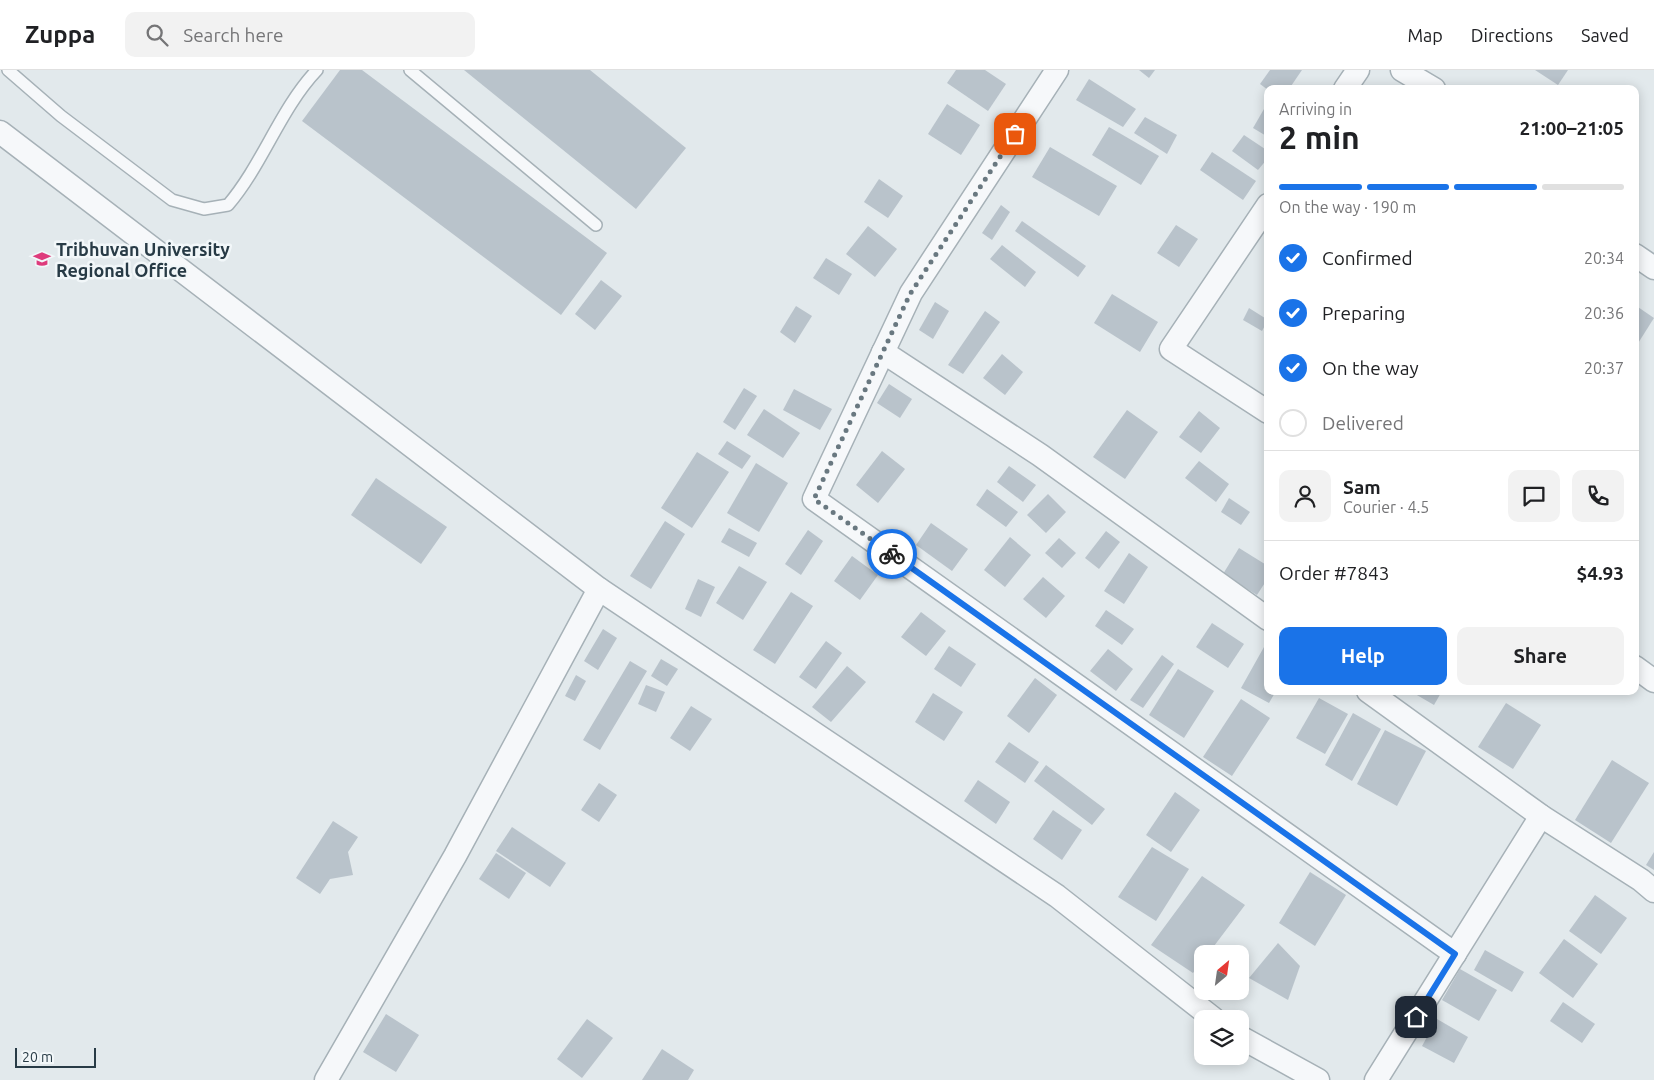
<!DOCTYPE html>
<meta charset="utf-8">
<style>
:root{--surface:#fff;--page:#f2f2f2;--text:#202124;--muted:#757577;--line:#e0e0e0;--accent:#1a73e8}
body{margin:0;font-family:Ubuntu,sans-serif;background:var(--page);color:var(--text);height:100vh;display:flex;flex-direction:column;font-size:19px;white-space:nowrap}
*{box-sizing:border-box;margin:0}
p{font-size:16px;color:var(--muted)}
.icon{flex:none;width:28px;height:28px;fill:none;stroke:currentColor;stroke-width:2;stroke-linecap:round;stroke-linejoin:round}
.map{position:relative;flex:1;overflow:hidden}
.drawer{position:absolute;left:1264px;top:15px;width:375px;height:610px;display:flex;flex-direction:column;background:var(--surface);border-radius:10px;box-shadow:0 2px 12px #0003}
.drawer>*{flex:none}
.needle{width:32px;rotate:29deg}
.controls{position:absolute;left:1194px;top:875px;display:grid;gap:10px}
.controls a{display:grid;place-items:center;width:55px;height:55px;border-radius:10px;background:var(--surface);box-shadow:0 2px 12px #0003;font-size:25px}
.scale{position:absolute;left:15px;bottom:12px;width:81px;box-sizing:border-box;padding-left:5px;border:2px solid #283b46;border-top:0;font-size:14px;line-height:18px;white-space:nowrap;color:#283b46;-webkit-text-stroke:4px #f2f7f9;paint-order:stroke}
.pin{position:absolute;display:grid;place-items:center;width:42px;height:42px;color:#fff;margin:-21px;border-radius:10px;box-shadow:0 2px 8px #0006}
.courier{position:absolute;display:grid;place-items:center;width:50px;height:50px;margin:-25px;border:4px solid #1a73e8;border-radius:50%;background:#fff;color:#222;box-shadow:0 1px 6px #0007}
.summary em{font-style:normal;font-weight:600}
.summary div{display:flex;flex-direction:column-reverse}
.summary{display:flex;align-items:center;justify-content:space-between;height:85px;padding:0 15px}
h1{font-size:32px;font-weight:600;line-height:38px}
.bar{display:grid;grid-template-columns:repeat(4,1fr);gap:8px 5px;align-content:center;height:60px;padding:0 15px}
.bar i{height:6px;border-radius:4px;background:var(--line)}
.bar .active{background:var(--accent)}
.bar p{grid-column:span 4}
.line{display:flex;align-items:center;gap:12px;padding:0 15px;border-top:1px solid var(--line)}
.line div{flex:1}
.round{display:grid;place-items:center;flex:none;width:52px;height:52px;border-radius:10px;background:var(--page)}
ol{padding:0 15px;list-style:none}
li{display:flex;align-items:center;gap:15px;height:55px}
li p{margin-inline-start:auto}
li .icon{padding:5px;border-radius:50%;background:var(--accent);color:#fff;stroke-width:4}
li:last-child{color:var(--muted)}
li i{width:28px;height:28px;border:2px solid var(--line);border-radius:50%}
.cta{display:flex;gap:10px;margin-top:auto;padding:10px 15px}
.cta a{flex:1;height:58px;border-radius:10px;background:var(--accent);color:#fff;font-size:20px;font-weight:600;line-height:58px;text-align:center}
.cta a+a{background:var(--page);color:var(--text)}
header{display:flex;align-items:center;gap:30px;box-sizing:border-box;height:70px;padding:0 25px;background:var(--surface);border-bottom:1px solid var(--line)}
header strong{font-size:24px}
nav{display:flex;gap:28px;margin-inline-start:auto;font-size:18px}
.search{width:350px;height:45px;background:var(--page);display:flex;align-items:center;gap:12px;box-sizing:border-box;padding:0 18px;border-radius:10px;color:var(--muted);font-size:19px}
.map>svg:first-child{display:block}
.building{fill:#b9c3cb}
.lines{fill:none;stroke-linecap:round;stroke-linejoin:round}
.lane-casing{stroke:#a6b1b7;stroke-width:14}
.street-casing{stroke:#a6b1b7;stroke-width:25}
.lane{stroke:#f6f8fa;stroke-width:11}
.street{stroke:#f6f8fa;stroke-width:22}
.done{stroke:#697880;stroke-width:5;stroke-dasharray:0 9}
.route{stroke:#1a73e8;stroke-width:6}
.labels{text-anchor:middle;dominant-baseline:central;stroke-width:5;stroke-linejoin:round;paint-order:stroke}
.poi-label{font-size:18px;font-weight:bold;fill:#283b46;stroke:#f2f7f9;text-anchor:start}
</style>
<header>
<strong>Zuppa</strong>
<div class="search"><svg class="icon" aria-label="search" viewBox="0 0 24 24"><circle cx="10" cy="10" r="6"/><path d="M15 15l6 6"/></svg>Search here</div>
<nav><a>Map</a><a>Directions</a><a>Saved</a></nav>
</header>
<div class="map">
<svg width="1654" height="1010" viewBox="0 0 1654 1010">
<rect width="100%" height="100%" fill="#e2e9ec"/>
<!-- building -->
<g class="building">
<polygon points="340,0 362,0 607,183 561,245 302,51"/>
<polygon points="464,0 590,0 686,78 636,139"/>
<polygon points="956,0 985,0 1006,14 988,41 947,13"/>
<polygon points="1139,0 1155,0 1149,8"/>
<polygon points="1270,0 1302,0 1289,19 1268,20 1260,14"/>
<polygon points="1535,0 1568,0 1558,15"/>
<polygon points="1089,9 1136,39 1123,57 1076,30"/>
<polygon points="947,34 980,55 961,85 928,64"/>
<polygon points="1264,39 1268,41 1268,67 1253,58"/>
<polygon points="1145,47 1177,65 1167,84 1134,63"/>
<polygon points="1109,57 1159,86 1141,115 1092,85"/>
<polygon points="1244,65 1268,81 1268,88 1258,100 1232,81"/>
<polygon points="1050,77 1117,116 1099,146 1032,107"/>
<polygon points="1212,82 1256,111 1243,130 1200,100"/>
<polygon points="879,109 903,126 888,148 864,132"/>
<polygon points="1001,135 1010,142 992,170 982,163"/>
<polygon points="1022,151 1086,196 1078,207 1015,161"/>
<polygon points="1176,155 1198,169 1179,197 1157,183"/>
<polygon points="868,156 897,179 875,207 846,184"/>
<polygon points="1002,175 1036,202 1025,217 990,189"/>
<polygon points="826,188 852,204 839,225 813,208"/>
<polygon points="601,210 622,226 595,260 575,244"/>
<polygon points="1112,224 1158,252 1140,282 1094,253"/>
<polygon points="935,232 949,241 933,269 919,260"/>
<polygon points="1635,235 1654,248 1635,278"/>
<polygon points="796,236 812,246 795,273 780,262"/>
<polygon points="1249,238 1268,250 1262,261 1243,250"/>
<polygon points="985,241 1000,252 963,304 948,295"/>
<polygon points="1002,284 1023,302 1005,325 983,308"/>
<polygon points="889,314 912,329 900,348 877,333"/>
<polygon points="744,318 757,326 735,360 723,352"/>
<polygon points="794,319 832,339 820,360 783,340"/>
<polygon points="764,339 800,363 783,388 747,365"/>
<polygon points="1127,340 1158,362 1125,409 1093,387"/>
<polygon points="1199,341 1220,358 1201,383 1179,367"/>
<polygon points="727,371 751,386 742,399 718,384"/>
<polygon points="882,381 905,399 878,433 856,415"/>
<polygon points="697,382 729,402 692,458 661,438"/>
<polygon points="1199,391 1229,414 1216,432 1185,408"/>
<polygon points="756,393 788,413 759,462 727,443"/>
<polygon points="1009,396 1036,415 1023,432 997,412"/>
<polygon points="376,408 447,457 421,494 351,445"/>
<polygon points="987,419 1018,442 1006,457 976,435"/>
<polygon points="1048,424 1066,442 1046,463 1027,445"/>
<polygon points="1229,428 1250,442 1241,455 1221,442"/>
<polygon points="665,451 685,464 651,519 630,506"/>
<polygon points="931,453 968,479 952,501 916,475"/>
<polygon points="729,458 757,473 749,487 721,472"/>
<polygon points="808,460 823,471 801,505 785,494"/>
<polygon points="1106,461 1120,472 1099,499 1085,488"/>
<polygon points="1010,467 1031,485 1005,517 984,500"/>
<polygon points="1059,468 1076,483 1062,498 1045,483"/>
<polygon points="1239,478 1268,496 1268,508 1257,525 1223,504"/>
<polygon points="1129,483 1148,497 1124,534 1104,521"/>
<polygon points="852,486 878,505 860,530 834,511"/>
<polygon points="739,496 767,512 743,550 716,533"/>
<polygon points="1043,507 1065,526 1046,548 1023,529"/>
<polygon points="698,509 715,517 701,547 685,539"/>
<polygon points="791,522 813,536 775,594 753,580"/>
<polygon points="1106,540 1134,559 1122,575 1095,556"/>
<polygon points="921,542 946,561 926,586 901,567"/>
<polygon points="1212,553 1244,574 1228,598 1196,577"/>
<polygon points="603,559 617,568 598,600 584,591"/>
<polygon points="826,571 842,583 816,619 799,607"/>
<polygon points="949,576 976,594 961,617 934,599"/>
<polygon points="1264,577 1268,579 1268,621 1276,621 1269,633 1241,618"/>
<polygon points="1108,579 1133,599 1116,621 1090,601"/>
<polygon points="1162,585 1174,594 1143,638 1130,630"/>
<polygon points="661,589 678,599 667,616 651,606"/>
<polygon points="630,591 647,601 600,680 583,670"/>
<polygon points="847,596 866,612 831,652 812,637"/>
<polygon points="1178,599 1214,621 1184,668 1149,645"/>
<polygon points="576,605 586,611 575,631 565,626"/>
<polygon points="1035,608 1057,625 1029,663 1007,646"/>
<polygon points="646,615 665,622 656,642 638,634"/>
<polygon points="1410,621 1442,621 1434,635"/>
<polygon points="933,623 963,642 944,671 915,652"/>
<polygon points="1319,628 1348,644 1325,684 1296,668"/>
<polygon points="1241,629 1270,648 1232,706 1203,687"/>
<polygon points="1506,633 1541,655 1513,699 1478,677"/>
<polygon points="691,636 712,649 690,681 670,668"/>
<polygon points="1353,643 1381,659 1352,711 1325,695"/>
<polygon points="1385,660 1426,681 1397,736 1357,714"/>
<polygon points="1009,672 1039,692 1025,713 995,692"/>
<polygon points="1612,690 1649,713 1611,773 1575,750"/>
<polygon points="1046,695 1105,739 1092,755 1034,711"/>
<polygon points="978,710 1010,732 996,754 964,731"/>
<polygon points="599,713 617,725 599,752 581,740"/>
<polygon points="1175,722 1200,740 1171,782 1146,765"/>
<polygon points="1053,740 1082,760 1062,790 1033,769"/>
<polygon points="333,751 358,767 348,782 353,805 330,809 320,824 296,808"/>
<polygon points="512,757 566,793 550,817 496,781"/>
<polygon points="1152,777 1189,799 1156,851 1118,827"/>
<polygon points="1654,782 1654,800 1646,795"/>
<polygon points="496,783 526,803 509,829 479,809"/>
<polygon points="1310,802 1346,825 1315,876 1279,853"/>
<polygon points="1202,806 1245,835 1208,884 1202,884 1202,891 1193,903 1151,875"/>
<polygon points="1595,825 1627,848 1601,884 1569,861"/>
<polygon points="1564,869 1598,894 1573,928 1539,903"/>
<polygon points="1278,873 1300,896 1288,930 1249,908"/>
<polygon points="1485,880 1524,902 1512,922 1474,900"/>
<polygon points="1460,899 1497,920 1479,951 1442,930"/>
<polygon points="1563,932 1595,954 1582,973 1550,951"/>
<polygon points="386,944 419,965 396,1002 363,982"/>
<polygon points="587,949 613,968 582,1008 557,989"/>
<polygon points="1437,949 1468,967 1454,993 1422,976"/>
<polygon points="662,979 694,1000 688,1010 642,1010"/>
</g>
<g class="lines">
<!-- lane casing -->
<g class="lane-casing">
<g id="lane">
<path d="M 8,0 L 61,46 L 172,130 L 204,139 L 228,135 C 263,94 280,39 317,0"/>
<polyline points="410,0 596,155"/>
</g>
</g>
<!-- street casing -->
<g class="street-casing">
<g id="street">
<polyline points="1057,0 911,223 814,429 1455,884"/>
<polyline points="1402,0 1434,19"/>
<polyline points="1345,19 1358,0"/>
<polyline points="0,62 599,519 1057,826 1214,949"/>
<polyline points="1268,135 1171,279 1268,342"/>
<polyline points="1635,185 1654,198"/>
<polyline points="883,282 1040,385 1268,549"/>
<polyline points="1635,597 1654,611"/>
<polyline points="1368,621 1541,746 1641,810 1654,821"/>
<polyline points="1240,967 1318,1010"/>
<polyline points="326,1010 455,786 599,519"/>
<polyline points="1376,1010 1541,746"/>
</g>
</g>
<!-- lane -->
<use href="#lane" class="lane"/>
<!-- street -->
<use href="#street" class="street"/>
</g>
<g class="lines">
<!-- done -->
<polyline class="done" points="892,484 814,429 910,224 1015,64"/>
<!-- route -->
<polyline class="route" points="892,484 1455,884 1416,947"/>
</g>
<!-- icons -->
<defs>
<g id="university-bare" transform="scale(1.35)"><path d="M0-5L7-2L0 1L-7-2ZM-4 1L0 2.5L4 1V4Q0 6-4 4Z" fill="#de3b7c" stroke="#f2f7f9" stroke-width="2.5" paint-order="stroke"/></g>
</defs>
<g fill-rule="evenodd">
<use href="#university-bare" x="42" y="189"/>
</g>
<g class="labels">
<!-- poi labels -->
<g class="poi-label">
<text x="56" y="179">Tribhuvan University<tspan x="56" dy="21">Regional Office</tspan></text>
</g>
</g>
</svg>
<div class="controls">
<a><svg class="needle" viewBox="-14 -14 28 28"><path d="M0-13l5 13h-10z" fill="#e53935"/><path d="M0 13l5-13h-10z" fill="#757577"/></svg></a>
<a><svg class="icon" aria-label="layers" viewBox="0 0 24 24"><path d="M12 4l9 5-9 5-9-5zM3 14l9 5 9-5"/></svg></a>
</div>
<div class="scale">20 m</div>
<div class="pin" style="left:1015px;top:64px;background:#ea580c"><svg class="icon" aria-label="bag" viewBox="0 0 24 24"><path d="M5 8h14l-1 12H6zM9 8a3 3 0 0 1 6 0"/></svg></div>
<div class="pin" style="left:1416px;top:947px;background:#1f2937"><svg class="icon" aria-label="home" viewBox="0 0 24 24"><path d="M3 11l9-7 9 7M6 9v11h12V9"/></svg></div>
<div class="courier" style="left:892px;top:484px"><svg class="icon" aria-label="bike" viewBox="0 0 24 24"><circle cx="6" cy="16" r="4"/><circle cx="18" cy="16" r="4"/><path d="M6 16l4-8h5l3 8M10 8l3 8H6M13 5h3"/></svg></div>
<section class="drawer">
<div class="summary"><div><h1>2 min</h1><p>Arriving in</p></div><em>21:00–21:05</em></div>
<div class="bar"><i class="active"></i><i class="active"></i><i class="active"></i><i></i><p>On the way · 190 m</p></div>
<ol>
<li><svg class="icon" aria-label="check" viewBox="0 0 24 24"><path d="M5 12l5 5 9-10"/></svg>Confirmed<p>20:34</p></li>
<li><svg class="icon" aria-label="check" viewBox="0 0 24 24"><path d="M5 12l5 5 9-10"/></svg>Preparing<p>20:36</p></li>
<li><svg class="icon" aria-label="check" viewBox="0 0 24 24"><path d="M5 12l5 5 9-10"/></svg>On the way<p>20:37</p></li>
<li><i></i>Delivered</li>
</ol>
<div class="line" style="height:90px"><a class="round"><svg class="icon" aria-label="person" viewBox="0 0 24 24"><circle cx="12" cy="8" r="4"/><path d="M4 21q1-7 8-7t8 7"/></svg></a><div><b>Sam</b><p>Courier · 4.5</p></div><a class="round"><svg class="icon" aria-label="chat" viewBox="0 0 24 24"><path d="M4 5h16v11H9l-5 4z"/></svg></a><a class="round"><svg class="icon" aria-label="phone" viewBox="0 0 24 24"><path d="M5 4h4l2 5-3 2q2 4 5 5l2-3 5 2v4C11 20 4 13 5 4z"/></svg></a></div>
<div class="line" style="height:65px"><div>Order #7843</div><b>$4.93</b></div>
<div class="cta"><a>Help</a><a>Share</a></div>
</section>
</div>
